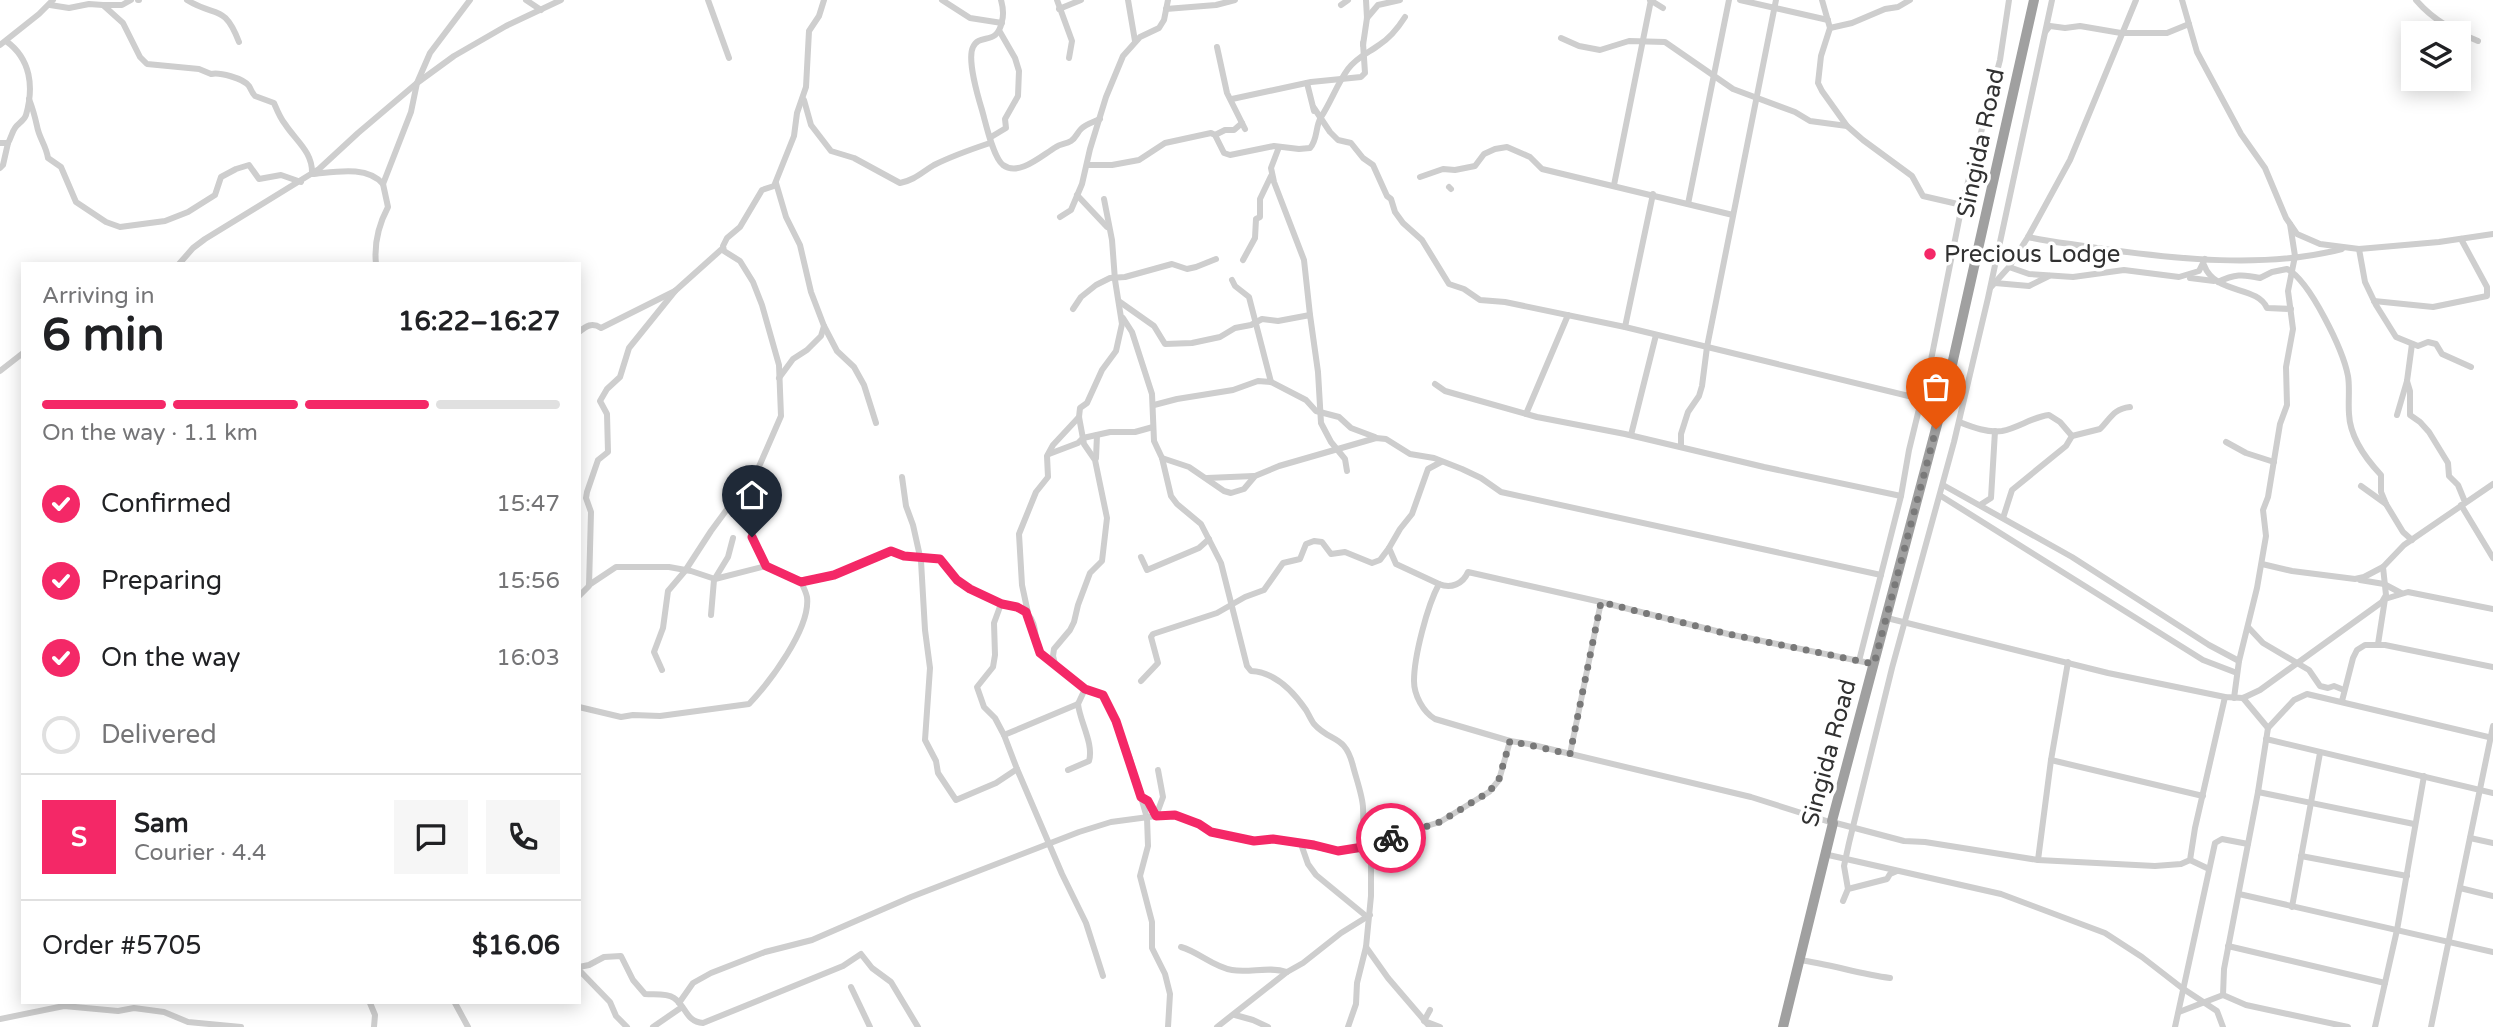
<!DOCTYPE html>
<meta charset="utf-8">
<style>
:root{--surface:#fff;--page:#f6f6f6;--text:#202124;--muted:#757577;--line:#e0e0e0;--accent:#f42867}
body{margin:0;font-family:"Varela Round",sans-serif;background:var(--page);color:var(--text);height:100vh;display:flex;flex-direction:column;font-size:26px;white-space:nowrap}
*{box-sizing:border-box;margin:0}
p{font-size:23px;color:var(--muted)}
.icon{flex:none;width:38px;height:38px;fill:none;stroke:currentColor;stroke-width:2;stroke-linecap:round;stroke-linejoin:round}
.map{position:relative;flex:1;overflow:hidden}
.drawer{position:absolute;left:21px;top:262px;width:560px;height:742px;display:flex;flex-direction:column;background:var(--surface);border-radius:0px;box-shadow:0 4px 18px #0003}
.drawer>*{flex:none}
.controls{position:absolute;left:2401px;top:21px;display:grid;gap:14px}
.controls a{display:grid;place-items:center;width:70px;height:70px;border-radius:0px;background:var(--surface);box-shadow:0 4px 18px #0003;font-size:35px}
.pin{position:absolute;display:grid;place-items:center;width:60px;height:60px;color:#fff;margin:-72px -30px;border-radius:50% 50% 50% 0;rotate:-45deg;box-shadow:0 0 7px #0007}
.pin .icon{rotate:45deg}
.courier{position:absolute;display:grid;place-items:center;width:70px;height:70px;margin:-35px;border:5px solid #f42867;border-radius:50%;background:#fff;color:#222;box-shadow:0 2px 9px #0007}
.head em{font-style:normal;font-weight:800}
.head div{display:flex;flex-direction:column-reverse}
.head{display:flex;align-items:center;justify-content:space-between;height:119px;padding:0 21px}
h1{font-size:46px;font-weight:800;line-height:52px}
.bar{display:grid;grid-template-columns:repeat(4,1fr);gap:10px 7px;align-content:center;height:84px;padding:0 21px}
.bar i{height:9px;border-radius:5px;background:var(--line)}
.bar .on{background:var(--accent)}
.bar p{grid-column:span 4}
.line{display:flex;align-items:center;gap:18px;padding:0 21px;border-top:2px solid var(--line)}
.line div{flex:1}
.round{display:grid;place-items:center;flex:none;width:74px;height:74px;border-radius:0px;background:var(--page)}
ol{padding:0 21px;list-style:none}
li{display:flex;align-items:center;gap:21px;height:77px}
li p{margin-inline-start:auto}
li .icon{padding:7px;border-radius:50%;background:var(--accent);color:#fff;stroke-width:4}
li:last-child{color:var(--muted)}
li i{width:38px;height:38px;border:4px solid var(--line);border-radius:50%}
.map>svg:first-child{display:block}
.lines{fill:none;stroke-linecap:round;stroke-linejoin:round}
.minor{stroke:#cecece;stroke-width:6}
.trunk{stroke:#a0a0a0;stroke-width:10}
.done{stroke:#797979;stroke-width:7;stroke-dasharray:0 12.6}
.route{stroke:#f42867;stroke-width:9}
.poi-dot{fill:#f42867;stroke:#fff;stroke-width:2.5}
.labels{text-anchor:middle;dominant-baseline:central;stroke-width:7;stroke-linejoin:round;paint-order:stroke}
.street-label{font-size:24px;fill:#313131;stroke:#fff}
.poi-label{font-size:24px;fill:#313131;stroke:#fff;text-anchor:start}
</style>
<div class="map">
<svg width="2493" height="1027" viewBox="0 0 2493 1027">
<rect width="100%" height="100%" fill="#fff"/>
<g class="lines">
<!-- minor -->
<g class="minor">
<polyline points="138,0 139,0"/>
<path d="M 187,0 C 216,18 224,3 239,42"/>
<polyline points="526,0 541,10"/>
<polyline points="708,0 729,58"/>
<path d="M 824,0 L 819,16 L 809,31 L 806,87 L 797,113 L 794,136 L 774,186 L 762,190 L 740,227 L 727,238 L 723,246 L 724,251 L 740,261 L 753,282 L 762,305 L 779,365 L 781,416 L 744,501 L 752,537 L 766,566 L 801,582 L 833,575 L 891,551 L 904,556 L 940,559 C 954,581 977,595 1001,604 C 1010,607 1020,606 1027,613 C 1043,631 1026,647 1055,664"/>
<polyline points="942,0 970,18 1002,23"/>
<path d="M 1001,0 C 1003,7 1004,14 1002,21 C 997,47 980,32 973,47 C 967,59 978,97 982,110 C 986,124 993,157 1003,165 C 1019,177 1042,155 1056,147 C 1060,144 1066,144 1071,141 C 1076,138 1077,133 1081,129 C 1086,124 1094,122 1100,119"/>
<polyline points="1057,0 1072,41 1069,58"/>
<polyline points="1128,0 1135,41"/>
<polyline points="1650,0 1663,8"/>
<polyline points="1740,0 1828,20"/>
<polyline points="1822,0 1830,28 1821,56 1818,83 1822,91 1847,126"/>
<polyline points="2182,0 2197,52 2241,134 2265,168 2286,218 2297,234 2320,244 2359,249 2439,242 2493,234"/>
<path d="M 2416,0 C 2433,20 2454,31 2478,41"/>
<path d="M 50,5 L 69,8 L 89,4 L 103,5 L 123,23 L 140,57 L 147,64 L 199,69 L 211,74 C 219,72 243,78 249,86 C 251,89 252,93 255,96 L 274,103 C 277,110 280,118 285,124 C 296,141 313,152 312,174 C 335,172 367,165 383,184"/>
<polyline points="103,5 122,5 131,0"/>
<polyline points="1341,5 1348,0"/>
<polyline points="1059,9 1081,0"/>
<polyline points="1166,9 1216,5 1235,0"/>
<polyline points="1367,18 1378,5 1400,0"/>
<polyline points="1830,28 1852,23 1885,9 1898,7 1910,0"/>
<polyline points="2046,31 2050,26 2065,28 2080,26 2121,33 2167,33 2189,24"/>
<polyline points="1561,38 1579,46 1600,50 1629,41 1665,42 1733,89 1795,112 1810,121 1847,126 1863,140 1912,176 1923,196 1962,205"/>
<polyline points="0,45 39,14 53,0"/>
<polyline points="1363,45 1367,18 1366,0"/>
<polyline points="1217,47 1227,93 1245,129"/>
<polyline points="1307,83 1314,111"/>
<path d="M 29,99 C 33,109 35,117 37,126 C 39,138 46,145 48,158 L 61,167 L 76,202 L 106,222 L 120,227 L 165,221 L 188,212 L 215,195 L 221,177 L 236,169 L 249,165 L 259,179 L 281,175 L 301,182"/>
<polyline points="1232,99 1311,82 1361,77 1365,73 1363,43"/>
<path d="M 804,100 L 811,125 L 831,151 L 854,158 L 900,183 C 915,180 922,172 934,165 C 950,157 972,149 990,143"/>
<polyline points="1314,108 1330,132 1338,140 1351,143 1363,158 1373,165 1387,196 1391,199 1395,212 1403,223 1422,240 1449,284 1464,289 1480,300 1505,302 1625,327 1921,399"/>
<polyline points="1215,135 1225,130 1234,130 1242,123"/>
<polyline points="991,137 1006,128 1005,119 1018,96 1019,71 1015,58 1000,32"/>
<path d="M 0,143 L 8,143 C 11,138 12,132 15,128 C 18,123 24,121 26,115 C 34,87 31,59 6,41"/>
<polyline points="1279,147 1271,168 1274,182 1304,260 1310,315"/>
<path d="M 1088,165 L 1112,165 L 1139,160 L 1165,143 L 1211,133 L 1215,135 L 1224,153 L 1230,155 L 1274,146 L 1299,149 L 1310,148 C 1318,139 1315,127 1321,117 C 1331,102 1337,84 1348,69 C 1357,57 1368,53 1379,45 C 1390,38 1398,28 1405,17"/>
<polyline points="0,168 3,165 8,143"/>
<polyline points="1420,177 1443,169 1455,170 1475,166 1484,154 1495,149 1507,147 1530,157 1542,169 1733,215"/>
<polyline points="776,183 786,217 800,245 811,292 824,326 821,336 807,350 793,359 779,378"/>
<polyline points="1614,185 1651,0"/>
<polyline points="1449,187 1451,189"/>
<polyline points="1077,195 1107,227"/>
<polyline points="1104,199 1112,240 1115,280 1122,324 1116,351 1102,370 1087,403 1080,408 1079,417 1084,444 1095,460 1107,518 1102,561 1090,573 1078,605 1074,622 1070,630 1054,649 1053,656 1055,664 1065,674 1085,689 1103,695 1116,721 1130,759 1147,818 1148,846 1140,876 1152,922 1152,948 1165,974 1170,994 1168,1027"/>
<polyline points="1688,204 1729,0"/>
<polyline points="1060,217 1071,210 1082,184 1090,149 1106,97 1123,56 1140,37 1159,28 1164,20 1168,0"/>
<path d="M 2028,237 C 2051,242 2073,244 2097,248 C 2174,259 2266,269 2342,249"/>
<polyline points="2359,249 2365,282 2376,305 2396,337 2418,346 2428,342 2436,344 2442,354 2471,367"/>
<polyline points="1243,260 1255,238 1256,219 1260,217 1260,199 1271,176"/>
<polyline points="179,264 193,248 205,239 319,169 358,133 417,83 454,56 506,26 561,0"/>
<path d="M 376,264 C 374,245 379,224 388,207 L 383,184 L 411,112 L 417,83 L 430,53 L 470,0"/>
<path d="M 2204,265 C 2215,295 2257,285 2267,308 L 2291,309"/>
<polyline points="2009,267 2029,274 2073,277 2124,270 2179,277 2199,271 2205,259"/>
<polyline points="2190,278 2214,281"/>
<polyline points="1232,280 1235,286 1249,297 1271,382"/>
<path d="M 2218,282 C 2234,274 2243,274 2260,278 L 2272,272 L 2287,269 C 2310,281 2343,350 2348,376 C 2350,388 2348,401 2349,414 C 2350,437 2366,459 2381,475 L 2381,492 L 2386,504"/>
<polyline points="1995,283 2029,286 2049,276"/>
<polyline points="1991,287 2009,267 2028,237 2070,160 2136,0"/>
<polyline points="2374,301 2433,307 2487,296 2487,287 2461,239"/>
<polyline points="1120,302 1154,326 1165,344 1192,343 1220,337 1235,328 1251,325 1262,319 1278,321 1310,315 1318,372 1321,423 1331,442 1345,459 1347,471"/>
<polyline points="1073,309 1081,297 1096,285 1110,278 1125,277 1172,264 1187,269 1196,267 1216,259"/>
<path d="M 1123,318 L 1132,332 L 1152,394 L 1154,441 L 1162,458 L 1171,496 L 1177,504 L 1201,524 L 1221,563 L 1247,666 L 1251,671 C 1275,672 1293,691 1306,710 C 1309,715 1311,720 1314,724 C 1331,743 1345,734 1353,766 C 1356,778 1363,797 1363,808 C 1364,825 1361,840 1371,855"/>
<polyline points="824,326 837,351 854,367 864,385 876,423"/>
<polyline points="1625,327 1653,194"/>
<path d="M 579,332 C 586,326 592,322 601,328 L 675,291 L 723,248"/>
<polyline points="0,371 23,353"/>
<polyline points="2407,381 2410,391 2410,415 2420,422 2429,432 2448,463 2449,476 2458,485 2465,502"/>
<polyline points="1435,384 1445,391 1537,417 1625,434 1764,467 1901,496"/>
<polyline points="1154,405 1177,399 1233,390 1258,381 1271,382 1306,400 1316,411 1339,417 1351,428 1375,437"/>
<polyline points="1526,414 1568,315"/>
<polyline points="2397,415 2407,381 2412,344"/>
<path d="M 1959,422 C 1972,427 1987,433 2002,431 C 2018,428 2032,417 2049,415 L 2060,422 L 2072,436"/>
<polyline points="1631,435 1656,335"/>
<path d="M 2072,436 L 2100,429 C 2111,418 2113,409 2130,407"/>
<polyline points="2226,442 2246,453 2274,462"/>
<polyline points="1681,447 1681,434 1688,412 1699,396 1702,386 1707,347 1776,0"/>
<polyline points="1049,454 1078,443 1083,438 1110,432 1135,432 1153,427"/>
<polyline points="1096,458 1097,435"/>
<polyline points="1162,458 1189,467 1224,491 1231,493 1244,489 1255,476 1279,466 1376,438 1386,439 1410,454 1434,458 1462,469 1481,478 1501,492 1881,575"/>
<polyline points="902,477 906,506 913,525 921,561 925,630 930,668 925,740 936,761 938,773 956,800 996,783 1017,769 1004,735 1078,704 1085,689"/>
<polyline points="1207,478 1254,476"/>
<polyline points="1943,485 2072,557 2209,645 2239,661"/>
<polyline points="2361,486 2386,504 2403,532 2412,540"/>
<polyline points="1941,496 2203,660 2237,673"/>
<polyline points="1980,505 1991,498 1995,431"/>
<polyline points="2461,505 2493,558"/>
<polyline points="2003,518 2012,490 2066,446 2072,436"/>
<polyline points="1141,557 1147,570 1199,548 1209,539"/>
<polyline points="2262,564 2292,571 2355,579 2364,577 2383,567"/>
<polyline points="2360,580 2384,584 2401,593"/>
<polyline points="1439,584 1396,564 1389,548 1400,529 1412,514 1428,469 1441,462"/>
<polyline points="589,585 616,567 669,567 691,571 715,579 766,566"/>
<polyline points="579,596 589,586 591,512 586,498 587,492 598,460 608,452 607,414 600,401 607,389 620,377 629,348 675,291"/>
<polyline points="1001,604 994,623 995,655 993,667 977,687 984,707 995,718 1004,735"/>
<polyline points="1028,613 1022,585 1019,534 1036,492 1048,477 1047,456 1053,445 1079,417"/>
<polyline points="711,615 714,580 728,557 733,538"/>
<polyline points="1887,618 2108,673 2225,697 2243,698 2260,690 2382,602 2386,595 2383,567 2404,545 2493,484"/>
<polyline points="2248,627 2263,643 2309,670 2320,686 2328,688 2334,686 2344,690"/>
<polyline points="2378,644 2385,599 2408,592 2493,609"/>
<polyline points="1859,661 1901,496 1909,450 1931,360 1962,205 2000,60 2009,0"/>
<polyline points="662,670 654,652 663,628 668,591 685,571 711,531 753,474"/>
<polyline points="1141,681 1158,663 1151,637 1153,634 1217,613 1245,597 1264,590 1283,563 1300,559 1306,544 1314,541 1322,542 1331,554 1345,552 1372,563 1380,560 1389,548"/>
<polyline points="2234,698 2239,661 2257,588 2266,536 2263,510 2268,497 2280,424 2287,405 2286,367 2293,329 2288,291 2295,256 2290,224"/>
<polyline points="2243,698 2268,728"/>
<polyline points="2342,701 2353,658 2357,650 2365,645 2385,645 2493,667"/>
<path d="M 579,707 L 621,717 L 633,715 L 660,716 L 749,704 C 769,683 811,628 807,597 C 806,592 803,586 801,582"/>
<polyline points="2266,739 2493,793"/>
<path d="M 1510,741 L 1435,719 C 1423,712 1414,695 1414,681 C 1414,657 1427,606 1439,584 C 1451,589 1463,584 1468,572 L 1601,602 L 1728,634 L 1874,664"/>
<polyline points="1570,754 1601,602"/>
<polyline points="2051,760 2203,796"/>
<polyline points="1017,769 1062,874 1086,923 1103,976"/>
<path d="M 1068,770 L 1089,761 C 1094,744 1080,722 1078,704"/>
<polyline points="2258,792 2414,824"/>
<polyline points="1141,797 1148,801 1156,816 1175,815 1199,824 1211,832 1254,841 1273,839 1338,851 1363,847 1367,849"/>
<polyline points="1832,822 1904,841 1925,842 2038,860 2155,866 2181,864 2190,860 2195,828 2225,697"/>
<polyline points="2470,838 2493,843"/>
<polyline points="1301,844 1308,864 1316,875 1366,916"/>
<polyline points="1824,854 2001,894 2105,933 2142,957 2182,988 2217,1011 2223,1027"/>
<polyline points="2301,856 2407,876"/>
<polyline points="2038,860 2051,760 2068,662"/>
<polyline points="2190,860 2209,869"/>
<polyline points="2460,888 2493,896"/>
<polyline points="1848,889 1844,866 1849,843 1892,668 1954,442 1988,298 2052,0"/>
<polyline points="2239,894 2493,952"/>
<polyline points="1843,901 1848,889 1887,879 1890,874 1897,871"/>
<polyline points="2292,907 2320,753"/>
<polyline points="2228,946 2385,983"/>
<path d="M 1181,947 C 1199,952 1213,967 1232,970 C 1250,973 1269,966 1287,972"/>
<polyline points="1366,947 1388,978 1430,1027"/>
<path d="M 1799,960 C 1830,964 1859,974 1890,978"/>
<path d="M 579,967 L 589,965 L 604,957 L 621,956 L 633,980 L 645,994 C 654,995 666,993 674,998 C 686,1006 686,1022 703,1023 L 843,966 L 861,954 L 872,968 L 891,982 L 918,1027"/>
<polyline points="579,970 610,1002 616,1016 627,1027"/>
<polyline points="851,987 870,1027"/>
<polyline points="370,1003 375,1015 374,1027"/>
<polyline points="455,1003 468,1027"/>
<polyline points="679,1003 693,983 711,973 765,952 812,940 911,897 1079,832 1111,822 1156,816 1163,797 1158,770"/>
<polyline points="2179,1012 2223,995"/>
<polyline points="1235,1015 1253,1020 1268,1027"/>
<polyline points="0,1019 64,1006 118,1011 134,1008 164,1012 188,1022 241,1027"/>
<polyline points="1424,1021 1430,1010"/>
<polyline points="1427,1022 1440,1027"/>
<polyline points="653,1027 682,1007"/>
<polyline points="1217,1027 1287,972 1303,963 1341,933 1370,915"/>
<polyline points="1348,1027 1356,1004 1357,983 1366,947 1371,896 1371,855 1377,844 1387,838 1440,822 1489,792 1499,780 1510,741 1529,744 1751,797 1833,823"/>
<polyline points="2175,1027 2215,843 2222,839 2248,844"/>
<polyline points="2348,1027 2246,1005 2223,995 2224,969 2258,792 2268,728 2294,700 2307,694 2493,738"/>
<polyline points="2375,1027 2397,930 2424,776"/>
<polyline points="2431,1027 2493,726"/>
</g>
<!-- trunk -->
<polyline class="trunk" points="1783,1027 1833,823 1832,821 1947,387 2034,0"/>
</g>
<g class="lines">
<!-- done -->
<polyline class="done" points="1391,838 1440,822 1489,792 1499,779 1510,741 1570,754 1601,602 1728,634 1874,664 1936,429"/>
<!-- route -->
<polyline class="route" points="752,537 766,566 801,582 834,575 891,551 904,556 940,559 957,580 970,589 1002,604 1017,607 1026,612 1040,653 1085,689 1103,695 1116,721 1141,797 1148,801 1156,816 1175,815 1199,824 1211,832 1254,841 1273,839 1314,845 1338,851 1363,847 1371,855 1381,840 1391,838"/>
</g>
<!-- markers -->
<circle class="poi-dot" cx="1930" cy="254" r="7"/>
<g class="labels">
<!-- street labels -->
<g class="street-label">
<text transform="translate(1981 143) rotate(-78)">Singida Road</text>
<text transform="translate(1829 753) rotate(-75)">Singida Road</text>
</g>
<!-- poi labels -->
<g class="poi-label">
<text x="1944" y="254">Precious Lodge</text>
</g>
</g>
</svg>
<div class="controls">
<a><svg class="icon" aria-label="layers" viewBox="0 0 24 24"><path d="M12 4l9 5-9 5-9-5zM3 14l9 5 9-5"/></svg></a>
</div>
<div class="pin" style="left:1936px;top:429px;background:#ea580c"><svg class="icon" aria-label="bag" viewBox="0 0 24 24"><path d="M5 8h14l-1 12H6zM9 8a3 3 0 0 1 6 0"/></svg></div>
<div class="pin" style="left:752px;top:537px;background:#1f2937"><svg class="icon" aria-label="home" viewBox="0 0 24 24"><path d="M3 11l9-7 9 7M6 9v11h12V9"/></svg></div>
<div class="courier" style="left:1391px;top:838px"><svg class="icon" aria-label="bike" viewBox="0 0 24 24"><circle cx="6" cy="16" r="4"/><circle cx="18" cy="16" r="4"/><path d="M6 16l4-8h5l3 8M10 8l3 8H6M13 5h3"/></svg></div>
<section class="drawer">
<div class="head"><div><h1>6 min</h1><p>Arriving in</p></div><em>16:22–16:27</em></div>
<div class="bar"><i class="on"></i><i class="on"></i><i class="on"></i><i></i><p>On the way · 1.1 km</p></div>
<ol>
<li><svg class="icon" aria-label="check" viewBox="0 0 24 24"><path d="M5 12l5 5 9-10"/></svg>Confirmed<p>15:47</p></li>
<li><svg class="icon" aria-label="check" viewBox="0 0 24 24"><path d="M5 12l5 5 9-10"/></svg>Preparing<p>15:56</p></li>
<li><svg class="icon" aria-label="check" viewBox="0 0 24 24"><path d="M5 12l5 5 9-10"/></svg>On the way<p>16:03</p></li>
<li><i></i>Delivered</li>
</ol>
<div class="line" style="height:126px"><b class="round" style="background:var(--accent);color:#fff">S</b><div><b>Sam</b><p>Courier · 4.4</p></div><a class="round"><svg class="icon" aria-label="chat" viewBox="0 0 24 24"><path d="M4 5h16v11H9l-5 4z"/></svg></a><a class="round"><svg class="icon" aria-label="phone" viewBox="0 0 24 24"><path d="M5 4h4l2 5-3 2q2 4 5 5l2-3 5 2v4C11 20 4 13 5 4z"/></svg></a></div>
<div class="line" style="height:91px"><div>Order #5705</div><b>$16.06</b></div>
</section>
</div>
